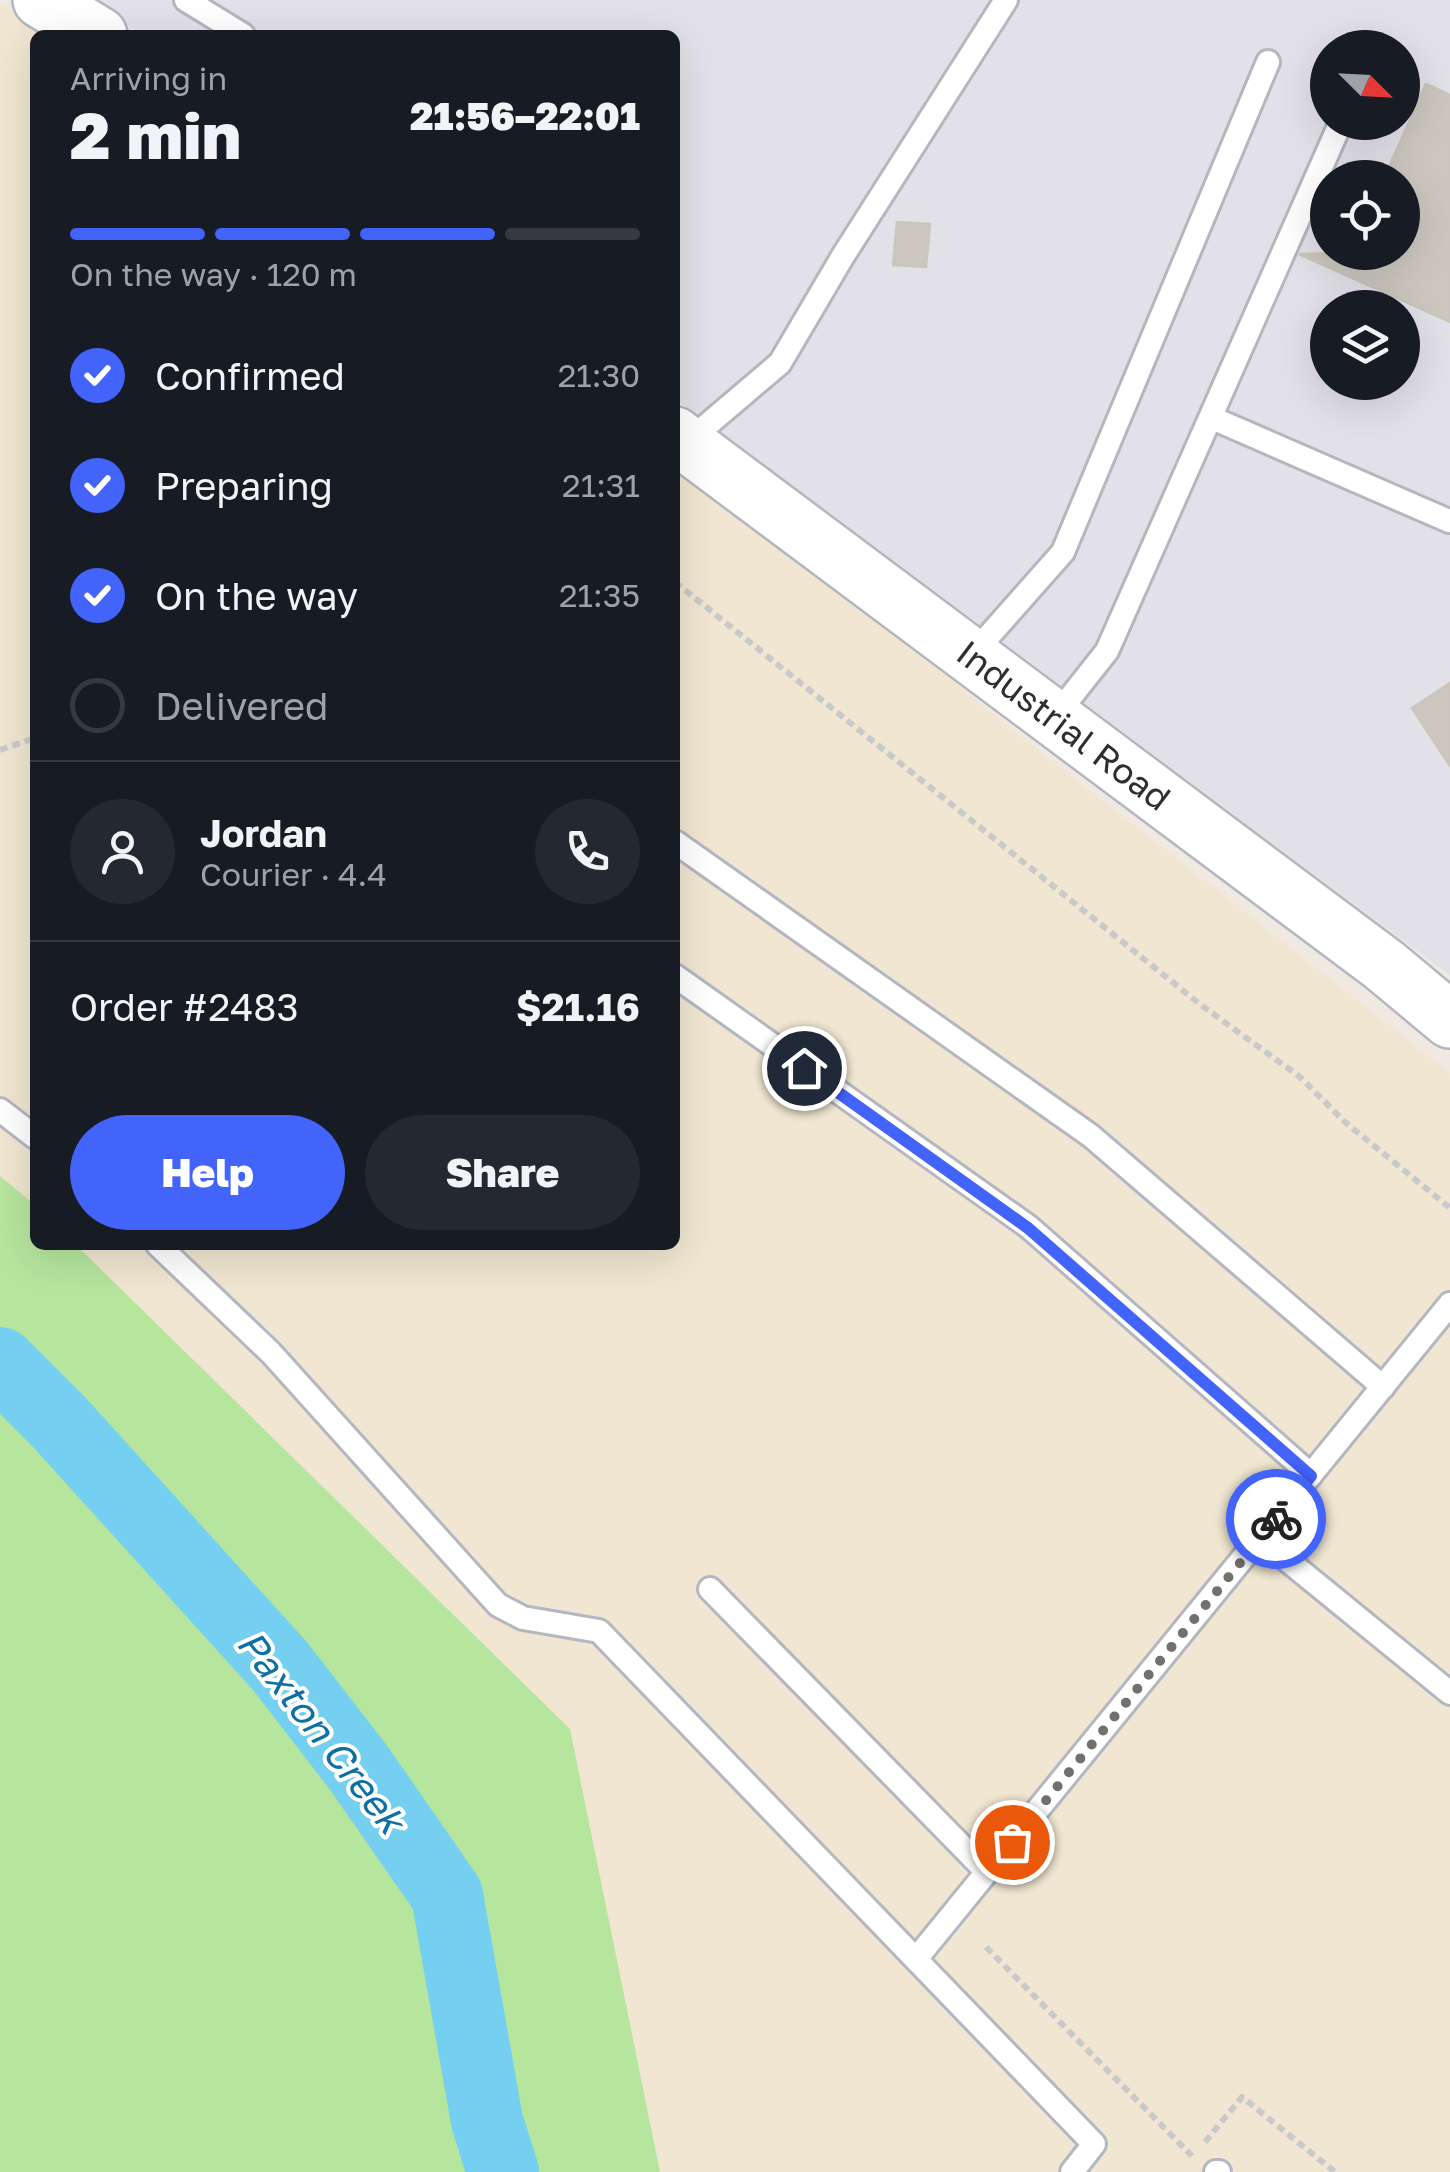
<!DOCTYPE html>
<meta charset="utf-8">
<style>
:root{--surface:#171b24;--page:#242831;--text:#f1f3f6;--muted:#9ea1a6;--line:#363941;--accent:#4264fb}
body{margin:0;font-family:"Golos Text",sans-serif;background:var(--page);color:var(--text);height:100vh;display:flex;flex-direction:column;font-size:38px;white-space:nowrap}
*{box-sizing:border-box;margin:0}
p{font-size:32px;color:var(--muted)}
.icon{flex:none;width:55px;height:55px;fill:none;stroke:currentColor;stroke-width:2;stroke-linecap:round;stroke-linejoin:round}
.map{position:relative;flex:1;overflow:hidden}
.details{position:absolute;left:30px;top:30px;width:650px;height:1220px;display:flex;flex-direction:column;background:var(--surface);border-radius:15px;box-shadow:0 10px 40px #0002}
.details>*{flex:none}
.needle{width:65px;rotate:114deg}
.fabs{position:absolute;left:1310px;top:30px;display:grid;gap:20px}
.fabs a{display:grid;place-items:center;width:110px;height:110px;border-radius:50%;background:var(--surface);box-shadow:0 10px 40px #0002;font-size:50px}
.pin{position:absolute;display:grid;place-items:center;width:85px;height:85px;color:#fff;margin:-42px;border:5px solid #fff;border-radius:50%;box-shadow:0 2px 10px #0007}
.courier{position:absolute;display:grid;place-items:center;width:100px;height:100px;margin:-50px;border:8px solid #4264fb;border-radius:50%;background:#fff;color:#222;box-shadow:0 2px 12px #0007}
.summary em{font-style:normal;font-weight:800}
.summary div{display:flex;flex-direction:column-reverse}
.summary{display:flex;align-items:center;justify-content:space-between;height:170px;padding:0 40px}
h1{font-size:65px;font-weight:800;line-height:75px}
.bar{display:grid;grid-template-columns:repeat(4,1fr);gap:15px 10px;align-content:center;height:120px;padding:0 40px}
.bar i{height:12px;border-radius:8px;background:var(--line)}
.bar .selected{background:var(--accent)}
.bar p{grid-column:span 4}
.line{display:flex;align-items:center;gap:25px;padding:0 40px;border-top:2px solid var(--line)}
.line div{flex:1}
.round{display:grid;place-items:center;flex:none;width:105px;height:105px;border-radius:52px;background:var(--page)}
ol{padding:0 40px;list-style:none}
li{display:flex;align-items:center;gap:30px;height:110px}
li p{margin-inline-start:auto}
li .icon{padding:10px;border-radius:50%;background:var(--accent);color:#fff;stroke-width:4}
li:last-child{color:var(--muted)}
li i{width:55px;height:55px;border:5px solid var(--line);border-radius:50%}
.cta{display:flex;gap:20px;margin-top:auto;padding:20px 40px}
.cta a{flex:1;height:115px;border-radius:60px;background:var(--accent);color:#fff;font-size:40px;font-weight:800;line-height:115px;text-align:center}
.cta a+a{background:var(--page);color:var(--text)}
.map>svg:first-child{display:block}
.industrial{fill:#e3e1e8;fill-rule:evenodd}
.education{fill:#f0e6d1}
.green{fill:#b6e59e}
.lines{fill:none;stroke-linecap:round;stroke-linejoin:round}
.river{stroke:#75cff0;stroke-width:72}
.building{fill:#cbc7bf;stroke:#cbc5ba;stroke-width:2.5}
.lane-casing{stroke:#b4b7c1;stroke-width:28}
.secondary-casing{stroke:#b4b7c1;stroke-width:60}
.path{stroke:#c9c9c9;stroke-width:6;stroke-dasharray:8 5;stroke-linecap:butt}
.lane{stroke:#fff;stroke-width:22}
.secondary{stroke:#fff;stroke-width:55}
.done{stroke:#726f6d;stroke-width:10;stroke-dasharray:0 18}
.route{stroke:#4264fb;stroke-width:12}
.labels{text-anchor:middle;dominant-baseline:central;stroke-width:8;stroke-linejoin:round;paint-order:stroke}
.street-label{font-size:35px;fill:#2e2e2e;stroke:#fff}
.water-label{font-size:38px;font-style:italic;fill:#0d6fa3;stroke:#fff}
</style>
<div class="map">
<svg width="1450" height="2172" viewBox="0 0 1450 2172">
<rect width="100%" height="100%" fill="#efe9e1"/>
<!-- industrial -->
<path class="industrial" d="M 89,0 L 1450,0 L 1450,975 L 675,399 L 675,35 L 143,35 ZM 1328,48 L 1402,48 L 1402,122 L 1328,122 ZM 1328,178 L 1402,178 L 1402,252 L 1328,252 ZM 1328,308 L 1402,308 L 1402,382 L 1328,382 Z"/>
<!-- education -->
<polygon class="education" points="0,4 57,35 35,35 35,1245 675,1245 675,455 761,518 986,709 1450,1073 1450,2172 0,2172"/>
<!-- green -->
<polygon class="green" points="0,1176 35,1205 35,1245 76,1245 570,1729 660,2172 0,2172"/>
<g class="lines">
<!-- river -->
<polyline class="river" points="0,1363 59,1422 280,1666 358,1767 447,1895 487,2121 503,2172"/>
</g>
<!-- building -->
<g class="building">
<polygon points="1426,84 1450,95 1450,322 1299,254 1402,252 1402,178 1384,178"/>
<polygon points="897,222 930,224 926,267 893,265"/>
<polygon points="1450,683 1450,766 1412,708"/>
</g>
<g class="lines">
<!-- lane casing -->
<g class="lane-casing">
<g id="lane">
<polyline points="186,0 243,35"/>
<polyline points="1212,418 1449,521"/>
<polyline points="686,443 780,363 843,256 1006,0"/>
<polyline points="971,656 1063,552 1268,62"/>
<polyline points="1054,718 1107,651 1341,122"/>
<polyline points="675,842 1091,1136 1383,1387"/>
<polyline points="675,976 1029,1227 1311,1475"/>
<polyline points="0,1110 35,1137"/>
<polyline points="158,1245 271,1353 498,1605 523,1618 599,1631 1094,2144 1072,2172"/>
<polyline points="1260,1538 1450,1693"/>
<polyline points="710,1589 987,1872"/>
<polyline points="916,1959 1450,1304"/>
<polyline points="1216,2172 1219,2172"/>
</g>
</g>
<!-- secondary casing -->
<g class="secondary-casing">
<g id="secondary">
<polyline points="41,0 99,35"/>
<polyline points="675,435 1384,965 1450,1020"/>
</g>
</g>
<!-- path -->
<g class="path">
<polyline points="675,582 1201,1005 1300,1077 1345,1122 1450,1208"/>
<polyline points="0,750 35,738"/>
<polyline points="986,1947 1192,2156"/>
<polyline points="1205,2142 1242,2097 1335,2172"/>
</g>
<!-- lane -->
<use href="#lane" class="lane"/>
<!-- secondary -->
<use href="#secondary" class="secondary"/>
</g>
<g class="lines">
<!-- done -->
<polyline class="done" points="1012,1842 1276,1519"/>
<!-- route -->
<polyline class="route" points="804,1068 1028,1228 1311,1476 1276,1519"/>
</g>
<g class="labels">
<!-- street labels -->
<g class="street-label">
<text transform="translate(1064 725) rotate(37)">Industrial Road</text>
</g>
<!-- water labels -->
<g class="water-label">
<text transform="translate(322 1731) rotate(52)">Paxton Creek</text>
</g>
</g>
</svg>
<div class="fabs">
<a><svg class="needle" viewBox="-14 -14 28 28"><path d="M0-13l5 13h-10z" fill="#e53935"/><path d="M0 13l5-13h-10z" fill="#9ea1a6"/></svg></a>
<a><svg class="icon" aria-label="locate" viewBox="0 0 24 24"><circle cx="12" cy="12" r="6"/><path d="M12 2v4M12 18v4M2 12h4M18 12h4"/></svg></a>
<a><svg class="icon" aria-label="layers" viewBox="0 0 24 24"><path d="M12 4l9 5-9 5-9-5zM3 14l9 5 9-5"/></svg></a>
</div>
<div class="pin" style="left:1012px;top:1842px;background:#ea580c"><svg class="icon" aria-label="bag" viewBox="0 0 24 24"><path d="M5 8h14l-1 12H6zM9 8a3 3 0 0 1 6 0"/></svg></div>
<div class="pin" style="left:804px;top:1068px;background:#1f2937"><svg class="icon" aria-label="home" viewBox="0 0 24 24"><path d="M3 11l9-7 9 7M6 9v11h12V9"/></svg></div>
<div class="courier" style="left:1276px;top:1519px"><svg class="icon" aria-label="bike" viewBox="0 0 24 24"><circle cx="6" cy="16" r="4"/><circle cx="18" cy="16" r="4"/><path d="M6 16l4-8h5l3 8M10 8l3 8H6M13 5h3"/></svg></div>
<section class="details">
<div class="summary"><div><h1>2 min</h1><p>Arriving in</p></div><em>21:56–22:01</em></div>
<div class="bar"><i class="selected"></i><i class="selected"></i><i class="selected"></i><i></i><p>On the way · 120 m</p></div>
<ol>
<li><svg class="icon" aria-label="check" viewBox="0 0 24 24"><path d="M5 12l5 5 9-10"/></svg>Confirmed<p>21:30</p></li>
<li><svg class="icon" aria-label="check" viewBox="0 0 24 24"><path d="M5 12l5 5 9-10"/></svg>Preparing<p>21:31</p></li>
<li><svg class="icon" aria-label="check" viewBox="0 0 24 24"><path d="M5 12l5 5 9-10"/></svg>On the way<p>21:35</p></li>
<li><i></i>Delivered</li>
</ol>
<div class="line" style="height:180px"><a class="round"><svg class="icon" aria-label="person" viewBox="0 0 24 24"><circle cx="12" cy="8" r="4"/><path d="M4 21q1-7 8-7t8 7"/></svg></a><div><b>Jordan</b><p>Courier · 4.4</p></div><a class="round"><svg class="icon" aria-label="phone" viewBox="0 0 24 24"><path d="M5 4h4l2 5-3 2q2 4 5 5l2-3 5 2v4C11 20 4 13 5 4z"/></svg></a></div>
<div class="line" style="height:130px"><div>Order #2483</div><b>$21.16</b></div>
<div class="cta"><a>Help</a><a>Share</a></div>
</section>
</div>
